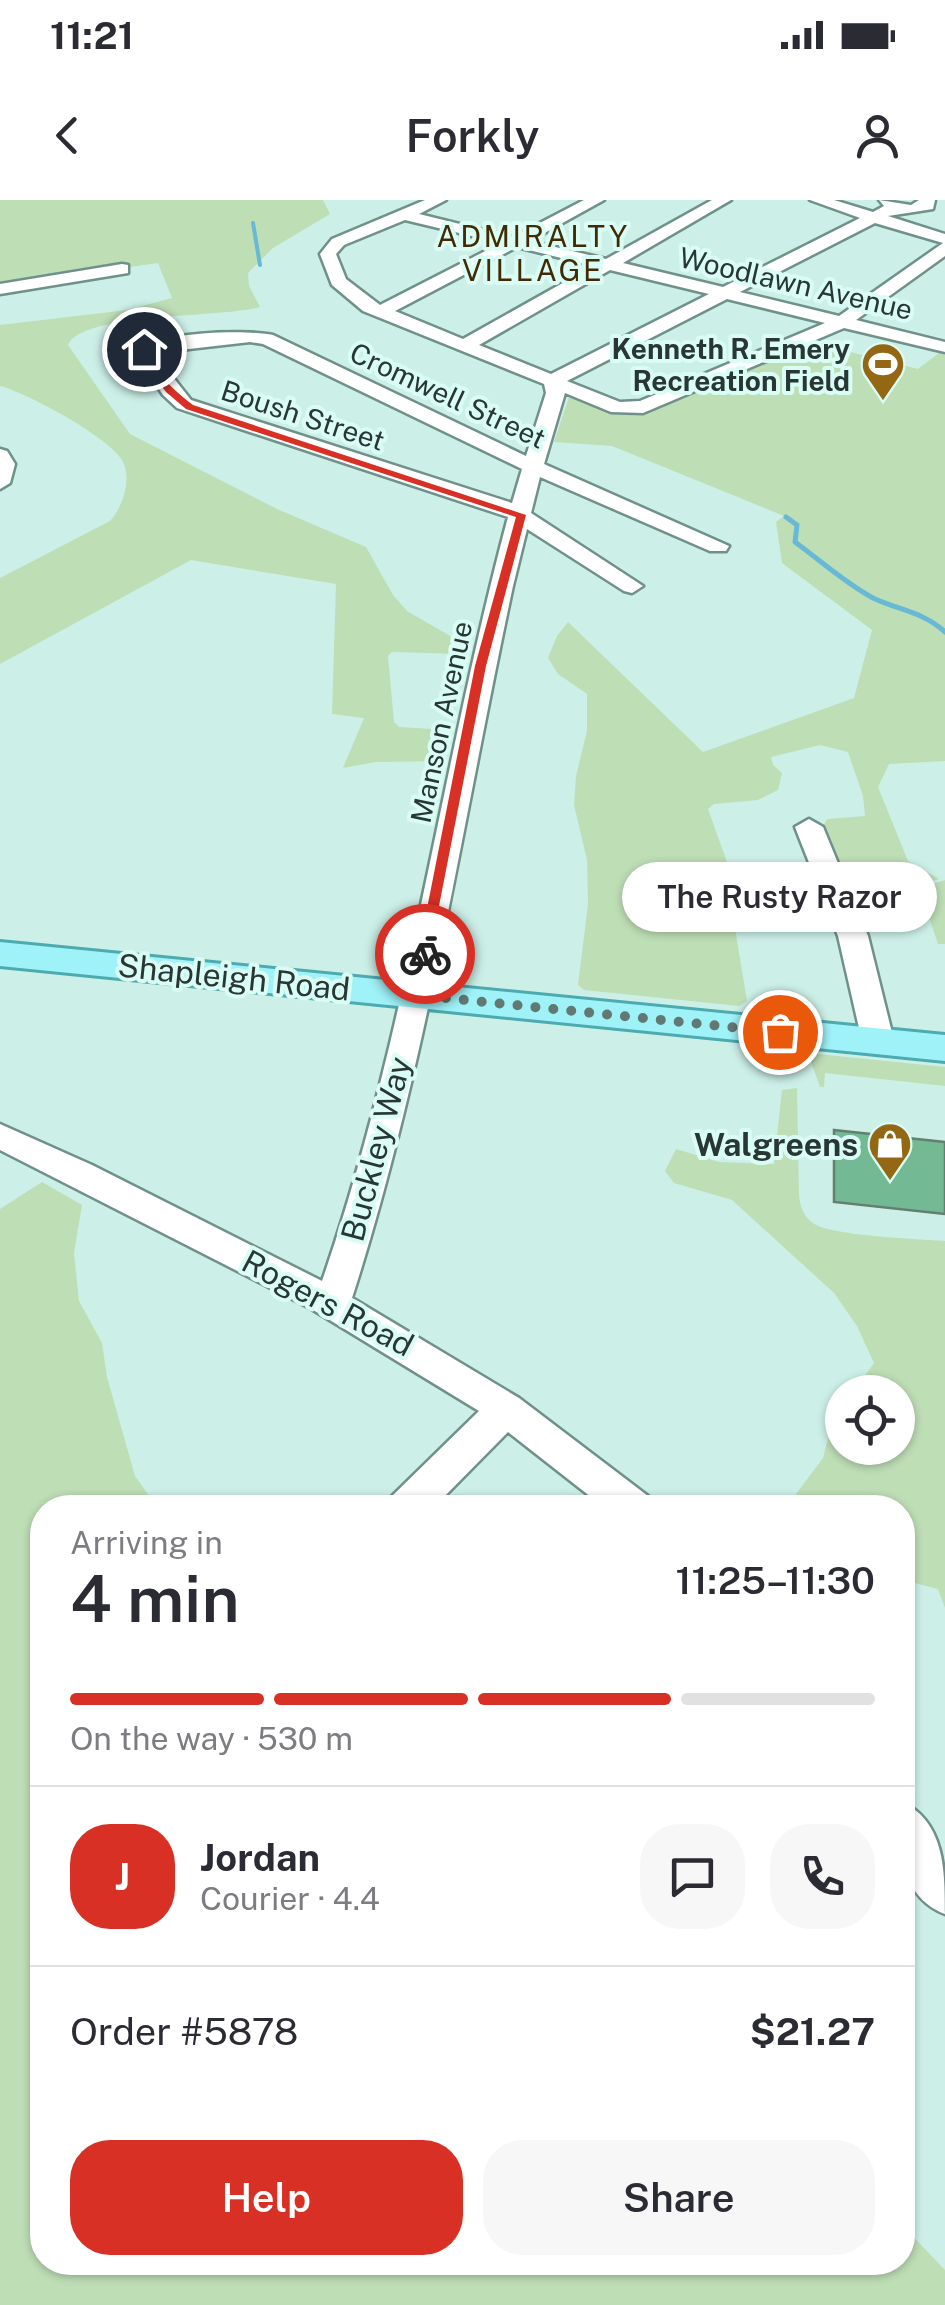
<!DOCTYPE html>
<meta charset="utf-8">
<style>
:root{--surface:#fff;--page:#f7f7f7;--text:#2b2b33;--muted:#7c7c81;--line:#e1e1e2;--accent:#d93025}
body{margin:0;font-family:"Public Sans",sans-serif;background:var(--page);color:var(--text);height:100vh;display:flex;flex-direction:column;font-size:38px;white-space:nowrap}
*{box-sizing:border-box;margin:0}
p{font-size:32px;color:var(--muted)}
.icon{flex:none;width:55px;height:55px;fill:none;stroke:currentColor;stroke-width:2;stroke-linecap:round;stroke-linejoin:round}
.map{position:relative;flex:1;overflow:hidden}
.sheet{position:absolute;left:30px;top:1295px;width:885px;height:780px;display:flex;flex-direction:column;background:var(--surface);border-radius:40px;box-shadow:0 2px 8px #0004}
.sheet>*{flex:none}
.buttons{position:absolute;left:825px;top:1175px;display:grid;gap:20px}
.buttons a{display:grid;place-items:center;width:90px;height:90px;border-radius:50%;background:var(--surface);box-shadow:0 2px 8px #0004;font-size:50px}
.pin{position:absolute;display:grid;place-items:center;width:85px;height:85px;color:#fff;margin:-42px;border:5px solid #fff;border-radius:50%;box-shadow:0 2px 10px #0007}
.courier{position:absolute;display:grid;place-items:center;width:100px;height:100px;margin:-50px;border:8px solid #d93025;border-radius:50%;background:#fff;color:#222;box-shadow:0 2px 12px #0007}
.bubble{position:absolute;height:70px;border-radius:35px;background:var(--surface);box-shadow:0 2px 8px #0004;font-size:32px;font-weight:600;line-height:70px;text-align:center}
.head em{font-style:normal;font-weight:600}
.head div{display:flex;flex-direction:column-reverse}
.head{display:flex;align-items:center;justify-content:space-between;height:170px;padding:0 40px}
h1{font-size:65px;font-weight:600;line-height:75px}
.bar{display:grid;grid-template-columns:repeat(4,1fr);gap:15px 10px;align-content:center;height:120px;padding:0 40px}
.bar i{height:12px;border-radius:8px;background:var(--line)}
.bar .selected{background:var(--accent)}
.bar p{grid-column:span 4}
.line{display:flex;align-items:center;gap:25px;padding:0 40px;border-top:2px solid var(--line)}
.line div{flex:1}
.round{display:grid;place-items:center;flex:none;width:105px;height:105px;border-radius:40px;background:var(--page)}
.button{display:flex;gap:20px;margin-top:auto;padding:20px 40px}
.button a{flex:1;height:115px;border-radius:40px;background:var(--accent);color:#fff;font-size:40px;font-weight:600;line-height:115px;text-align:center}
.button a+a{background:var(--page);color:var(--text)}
.status{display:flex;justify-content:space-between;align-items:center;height:70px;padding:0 50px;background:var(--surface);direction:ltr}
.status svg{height:28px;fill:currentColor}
header{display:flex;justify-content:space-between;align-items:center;height:130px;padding:0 40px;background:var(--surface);font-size:45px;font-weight:600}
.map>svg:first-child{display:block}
.green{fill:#bedeb6}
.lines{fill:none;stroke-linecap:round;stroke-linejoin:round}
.stream-far1{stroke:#67b9d5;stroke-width:4}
.stream{stroke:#67b9d5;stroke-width:5}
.building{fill:#73b993;stroke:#647e6f;stroke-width:2.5}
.minor-casing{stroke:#70918a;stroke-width:5}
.major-casing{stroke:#4cabb0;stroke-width:6}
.minor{fill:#fff;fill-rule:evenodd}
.major{fill:#9ff2f8;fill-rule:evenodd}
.route{fill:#d93025}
.done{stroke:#627873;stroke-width:10;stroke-dasharray:0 18}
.labels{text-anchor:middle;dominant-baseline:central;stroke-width:8;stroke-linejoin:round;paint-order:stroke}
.far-street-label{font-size:28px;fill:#293734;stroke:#d9fdf5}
.far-poi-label{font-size:28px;font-weight:bold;fill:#293734;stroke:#d9fdf5;text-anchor:end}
.far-neighbourhood-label{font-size:30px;letter-spacing:2.5px;fill:#412b05;stroke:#d9fdf5}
.street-label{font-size:32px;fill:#293734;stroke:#d9fdf5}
.poi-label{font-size:32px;font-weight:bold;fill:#293734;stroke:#d9fdf5;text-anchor:end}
</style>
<div class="status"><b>11:21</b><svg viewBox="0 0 49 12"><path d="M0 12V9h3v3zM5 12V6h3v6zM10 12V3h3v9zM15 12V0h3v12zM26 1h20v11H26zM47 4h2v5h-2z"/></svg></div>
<header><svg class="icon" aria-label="back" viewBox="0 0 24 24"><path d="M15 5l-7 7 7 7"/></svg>Forkly<svg class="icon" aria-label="person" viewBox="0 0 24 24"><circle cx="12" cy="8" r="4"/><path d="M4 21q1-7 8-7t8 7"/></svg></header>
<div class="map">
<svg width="945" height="2105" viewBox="0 0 945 2105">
<rect width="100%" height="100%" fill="#ccf0e8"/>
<!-- green -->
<g class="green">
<path d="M 0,0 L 323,0 L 330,14 L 273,48 L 248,73 L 249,86 L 260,107 C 225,118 82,112 68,145 L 130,234 L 277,309 L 366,347 L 393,395 L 407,411 L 464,444 L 461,454 L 392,452 L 388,456 L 394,522 L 399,527 L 449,530 L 443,561 L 376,562 L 343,568 L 364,518 L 332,514 L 336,384 L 191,360 L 0,464 L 0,378 L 110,321 C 122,308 131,282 124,264 C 116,240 25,192 0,186 L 0,125 L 127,110 L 172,98 L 158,63 L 0,86 Z"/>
<polygon points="814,143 918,169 939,153 945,155 945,561 889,564 878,587 908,661 939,679 908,688 874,689 870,697 851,696 823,626 827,619 865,616 863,596 848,552 820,545 771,557 773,565 782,573 778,590 758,600 714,604 708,609 733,679 731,704 747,801 739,806 584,790 578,785 588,704 587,660 574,605 576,576 587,531 587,494 558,474 548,458 557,436 568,422 703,552 854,498 872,430 782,363 776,322 784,316 612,246 554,242 569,197 612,212 645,213"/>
<polygon points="945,680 945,744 938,744 928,714 916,714 909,691"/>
<polygon points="808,853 945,867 945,886 825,873 824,887 820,887"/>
<path d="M 797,888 L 799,995 C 800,1006 803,1016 813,1023 C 830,1036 919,1039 945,1041 L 945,1408 L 938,1389 L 903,1380 L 902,1308 L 803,1307 L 796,1294 L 823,1258 L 833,1219 L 842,1207 L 842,1248 L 898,1248 L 898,1192 L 853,1192 L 874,1163 L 857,1126 L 834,1093 L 732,1000 L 674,983 L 665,971 L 676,949 L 719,962 L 774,964 L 782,890 Z"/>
<polygon points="42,982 82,1005 74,1053 79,1101 102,1143 107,1177 135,1276 157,1307 42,1308 42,2062 902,2062 903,2026 945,2070 945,2105 0,2105 0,1009"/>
</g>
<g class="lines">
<!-- stream-far1 -->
<polyline class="stream-far1" points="253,23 260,65"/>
<!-- stream -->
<path class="stream" d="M 786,317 L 797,325 L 795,342 C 821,361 845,383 873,398 C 898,410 924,412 945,432"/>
</g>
<!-- building -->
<polygon class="building" points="834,930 945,942 945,1014 834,1002"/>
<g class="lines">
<!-- minor casing -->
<g class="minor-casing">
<g id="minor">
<path d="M 425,0 L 446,0 L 419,14 L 513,37 L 584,0 L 604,0 L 530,41 L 606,59 L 712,0 L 731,0 L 623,63 L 723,87 L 860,18 L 810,0 L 834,0 L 873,12 L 884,6 L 879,0 L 911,5 L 919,0 L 935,0 L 933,9 L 888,16 L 945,34 L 945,56 L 856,120 L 945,142 L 945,152 L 844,128 L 643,213 L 611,212 L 565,193 L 544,264 L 729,346 L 726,351 L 710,351 L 540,277 L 531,313 L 643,386 L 632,393 L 624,391 L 527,329 L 513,386 C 462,624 427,865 352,1098 L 519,1198 L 648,1296 L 654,1308 L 605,1308 L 508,1232 L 433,1308 L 386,1308 L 392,1296 L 479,1211 L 310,1108 L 0,950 L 0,924 L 92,965 L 322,1081 C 408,833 440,571 508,317 L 177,208 L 163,195 L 134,151 C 155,132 245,129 273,135 L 526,256 L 546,193 L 544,184 L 363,111 L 332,85 L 320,54 L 332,39 ZM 405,20 L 501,43 L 380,105 L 346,79 L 336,54 L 344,45 ZM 875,23 L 943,43 L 839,116 L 740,92 ZM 517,47 L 593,66 L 463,139 L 395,111 ZM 610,70 L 709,94 L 551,174 L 479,145 ZM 727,99 L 825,123 L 640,201 L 620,202 L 567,181 ZM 250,142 L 263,144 L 522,269 L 512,303 L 191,200 L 154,153 Z"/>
<polygon points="122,64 128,65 128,73 0,94 0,84"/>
<polygon points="0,249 7,251 15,264 10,283 0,289"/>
<polygon points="809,619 823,627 868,736 894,841 889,848 878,852 867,848 862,841 838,736 795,627"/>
<path d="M 902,1602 C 945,1622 945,1671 945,1714 C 897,1695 902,1646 902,1602 Z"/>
</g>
</g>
<!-- major casing -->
<g class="major-casing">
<polygon id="major" points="0,742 945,835 945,861 0,766"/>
</g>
<!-- minor -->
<use href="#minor" class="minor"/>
<!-- major -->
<use href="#major" class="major"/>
</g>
<!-- route -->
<path class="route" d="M 147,147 C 150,170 175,191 193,205 L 526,315 L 486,466 L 429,757 L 418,754 L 475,466 L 516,317 L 186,209 L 166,192 L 140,156 L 141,147 Z"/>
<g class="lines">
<!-- done -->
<polyline class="done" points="425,754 416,795 780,832"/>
</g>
<!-- icons -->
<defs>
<g id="stadium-pin" transform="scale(2.25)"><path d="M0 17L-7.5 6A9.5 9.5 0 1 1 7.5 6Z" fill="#946714" stroke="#d9fdf5"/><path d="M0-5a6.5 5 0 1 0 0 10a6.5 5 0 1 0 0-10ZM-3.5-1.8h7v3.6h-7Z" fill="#fff"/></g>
<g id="shop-pin" transform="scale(2.25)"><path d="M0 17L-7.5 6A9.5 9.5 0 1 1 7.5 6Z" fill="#946714" stroke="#d9fdf5"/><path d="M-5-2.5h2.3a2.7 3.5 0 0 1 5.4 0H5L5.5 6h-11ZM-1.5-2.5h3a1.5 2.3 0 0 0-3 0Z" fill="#fff"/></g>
</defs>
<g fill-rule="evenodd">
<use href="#stadium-pin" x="883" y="164"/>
<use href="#shop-pin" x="890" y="944"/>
</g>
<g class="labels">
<!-- far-street labels -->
<g class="far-street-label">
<text transform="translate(796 83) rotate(13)">Woodlawn Avenue</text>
<text transform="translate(448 195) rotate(25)">Cromwell Street</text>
<text transform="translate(303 215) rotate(18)">Boush Street</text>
<text transform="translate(441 522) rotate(-78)">Manson Avenue</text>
</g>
<!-- far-poi labels -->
<g class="far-poi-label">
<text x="850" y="148">Kenneth R. Emery<tspan x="850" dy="32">Recreation Field</tspan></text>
</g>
<!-- far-neighbourhood labels -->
<g class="far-neighbourhood-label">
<text x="533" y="36">ADMIRALTY<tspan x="533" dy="34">VILLAGE</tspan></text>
</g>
<!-- street labels -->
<g class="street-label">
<text transform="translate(234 777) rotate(6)">Shapleigh Road</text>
<text transform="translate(376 949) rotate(-75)">Buckley Way</text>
<text transform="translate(328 1103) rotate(28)">Rogers Road</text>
</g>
<!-- poi labels -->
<g class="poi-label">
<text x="858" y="944">Walgreens</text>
</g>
</g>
</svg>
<div class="buttons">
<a><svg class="icon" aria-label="locate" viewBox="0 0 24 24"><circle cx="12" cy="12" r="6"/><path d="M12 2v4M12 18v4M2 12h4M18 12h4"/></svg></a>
</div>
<div class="pin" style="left:780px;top:832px;background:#ea580c"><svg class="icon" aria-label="bag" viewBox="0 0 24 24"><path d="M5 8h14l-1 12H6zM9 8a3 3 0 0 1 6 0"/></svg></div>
<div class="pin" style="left:144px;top:149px;background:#1f2937"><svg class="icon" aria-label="home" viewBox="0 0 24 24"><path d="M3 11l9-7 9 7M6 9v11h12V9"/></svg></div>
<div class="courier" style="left:425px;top:754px"><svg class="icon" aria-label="bike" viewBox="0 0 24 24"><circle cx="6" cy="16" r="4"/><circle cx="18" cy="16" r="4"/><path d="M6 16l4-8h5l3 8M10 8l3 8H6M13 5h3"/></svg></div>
<div class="bubble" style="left:622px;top:662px;width:315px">The Rusty Razor</div>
<section class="sheet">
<div class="head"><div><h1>4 min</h1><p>Arriving in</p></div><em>11:25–11:30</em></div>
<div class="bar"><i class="selected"></i><i class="selected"></i><i class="selected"></i><i></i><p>On the way · 530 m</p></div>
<div class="line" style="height:180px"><b class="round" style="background:var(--accent);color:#fff">J</b><div><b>Jordan</b><p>Courier · 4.4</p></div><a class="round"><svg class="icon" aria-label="chat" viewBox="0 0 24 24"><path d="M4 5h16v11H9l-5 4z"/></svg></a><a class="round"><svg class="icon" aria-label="phone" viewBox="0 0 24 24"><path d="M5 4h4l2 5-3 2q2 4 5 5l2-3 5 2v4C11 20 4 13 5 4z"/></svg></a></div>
<div class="line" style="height:130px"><div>Order #5878</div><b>$21.27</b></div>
<div class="button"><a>Help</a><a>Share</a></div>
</section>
</div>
